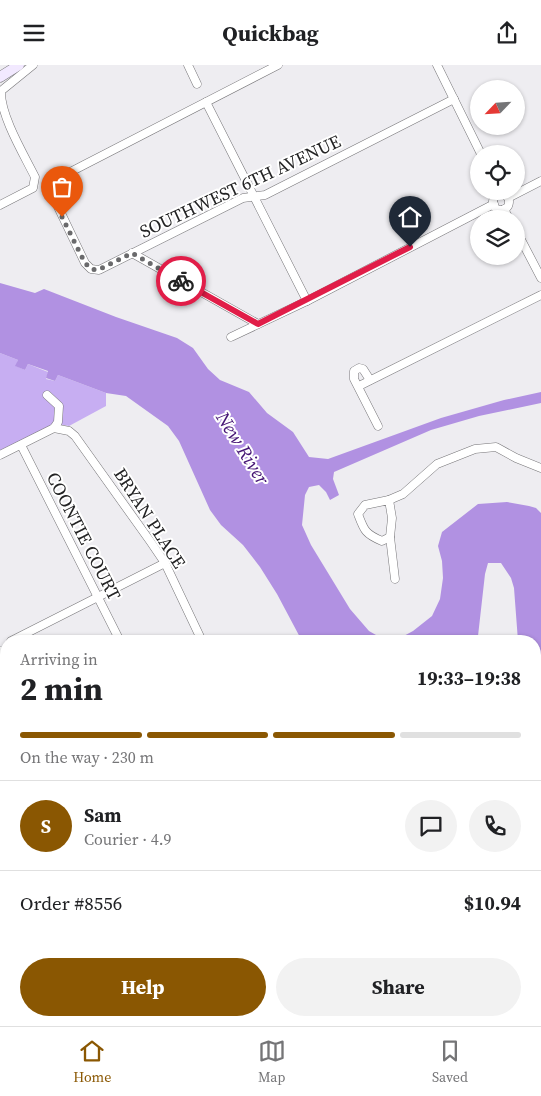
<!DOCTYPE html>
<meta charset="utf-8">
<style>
:root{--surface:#fff;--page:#f2f2f2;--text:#202124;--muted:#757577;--line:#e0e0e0;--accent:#8a5702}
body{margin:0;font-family:"Source Serif 4",serif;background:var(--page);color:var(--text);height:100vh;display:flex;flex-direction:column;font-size:19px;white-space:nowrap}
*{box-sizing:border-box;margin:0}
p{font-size:16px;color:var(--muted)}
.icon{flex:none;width:28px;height:28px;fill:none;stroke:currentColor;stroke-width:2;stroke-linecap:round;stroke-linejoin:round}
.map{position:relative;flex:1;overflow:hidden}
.sheet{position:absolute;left:0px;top:570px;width:541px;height:391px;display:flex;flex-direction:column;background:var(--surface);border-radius:20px 20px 0 0;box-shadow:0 1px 4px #0004}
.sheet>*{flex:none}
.needle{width:32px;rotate:245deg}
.buttons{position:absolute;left:470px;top:15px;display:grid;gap:10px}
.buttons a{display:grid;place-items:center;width:55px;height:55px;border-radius:50%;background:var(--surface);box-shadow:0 1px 4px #0004;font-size:25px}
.pin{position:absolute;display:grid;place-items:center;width:42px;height:42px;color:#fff;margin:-51px -21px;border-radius:50% 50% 50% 0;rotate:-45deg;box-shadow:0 0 5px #0007}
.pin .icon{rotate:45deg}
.courier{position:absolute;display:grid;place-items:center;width:50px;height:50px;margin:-25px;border:4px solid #e11d48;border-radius:50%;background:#fff;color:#222;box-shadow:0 1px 6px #0007}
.summary em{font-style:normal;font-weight:700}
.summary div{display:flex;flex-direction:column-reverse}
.summary{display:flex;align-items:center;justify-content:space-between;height:85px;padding:0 20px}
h1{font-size:32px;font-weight:700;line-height:38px}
.bar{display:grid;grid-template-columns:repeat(4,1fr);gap:8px 5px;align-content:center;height:60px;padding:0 20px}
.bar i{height:6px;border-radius:4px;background:var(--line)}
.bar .selected{background:var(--accent)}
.bar p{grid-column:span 4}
.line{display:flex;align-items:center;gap:12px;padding:0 20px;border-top:1px solid var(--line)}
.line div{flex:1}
.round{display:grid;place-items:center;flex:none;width:52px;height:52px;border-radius:26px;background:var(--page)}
.cta{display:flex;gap:10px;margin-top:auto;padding:10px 20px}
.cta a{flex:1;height:58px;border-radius:30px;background:var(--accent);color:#fff;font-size:20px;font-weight:700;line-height:58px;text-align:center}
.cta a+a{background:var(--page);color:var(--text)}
header{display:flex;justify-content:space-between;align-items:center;height:65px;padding:0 20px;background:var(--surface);font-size:22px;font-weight:700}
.dock{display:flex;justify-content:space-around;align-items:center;height:70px;border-top:1px solid var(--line);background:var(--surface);font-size:14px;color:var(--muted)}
.dock a{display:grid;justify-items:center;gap:2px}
.dock .selected{color:var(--accent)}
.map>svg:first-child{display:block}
.green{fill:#c7aef2}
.water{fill:#b191e2}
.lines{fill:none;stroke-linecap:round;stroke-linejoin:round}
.street-casing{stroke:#767578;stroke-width:9}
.secondary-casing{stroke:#767578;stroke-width:11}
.street{stroke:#fff;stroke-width:8}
.secondary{stroke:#f2e9ff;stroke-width:10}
.done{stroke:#6a6a6c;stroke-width:5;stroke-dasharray:0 9}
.route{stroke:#e11d48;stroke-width:6}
.labels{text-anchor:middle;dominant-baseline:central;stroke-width:4;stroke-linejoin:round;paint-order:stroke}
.street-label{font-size:18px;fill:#232324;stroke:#fff}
.water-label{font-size:19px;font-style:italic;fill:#451574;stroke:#fff}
</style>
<header><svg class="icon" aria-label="menu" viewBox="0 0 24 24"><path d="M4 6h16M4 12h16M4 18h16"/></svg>Quickbag<svg class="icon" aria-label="share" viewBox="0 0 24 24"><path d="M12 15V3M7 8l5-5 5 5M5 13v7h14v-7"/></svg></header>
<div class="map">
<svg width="541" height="961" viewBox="0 0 541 961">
<rect width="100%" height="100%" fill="#eeedf1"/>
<!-- green -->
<polygon class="green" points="0,288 18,295 16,301 25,305 28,299 48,307 46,314 55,316 58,310 106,328 106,341 69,361 57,359 0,387"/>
<!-- water -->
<g class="water">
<polygon points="0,218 35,228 44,224 116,252 177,273 193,283 208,304 220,315 249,327 267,348 293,367 309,392 328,394 441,353 504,335 541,327 541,338 479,351 431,365 334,407 333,414 339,430 330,435 326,427 319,420 309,422 305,430 302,460 311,480 350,544 369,566 383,574 400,573 413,566 432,551 440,534 443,513 442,496 438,481 442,467 478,439 507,437 529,441 536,443 541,448 541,654 535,641 535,576 518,576 514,523 511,513 501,498 488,498 485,509 478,571 474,576 302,576 277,529 260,502 243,480 221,460 210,445 179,376 168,361 126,331 106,328 58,310 55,316 46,313 48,306 28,299 25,305 15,301 18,295 0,288"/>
<polygon points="535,903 541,905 541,961 502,961 492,955 535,955"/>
</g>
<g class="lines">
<!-- street casing -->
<g class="street-casing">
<g id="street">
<polyline points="188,0 197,19"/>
<polyline points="278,0 47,119 85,198 91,204 99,205 243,133 265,130 454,34"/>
<polyline points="437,0 481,89"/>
<polyline points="206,37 307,236"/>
<circle cx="501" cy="137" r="8"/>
<polyline points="508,133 541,116"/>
<path d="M 0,140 L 33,123 L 35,112 C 24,90 0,50 1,26 L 33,0"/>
<polyline points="504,144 509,154"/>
<polyline points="516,165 541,213"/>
<polyline points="132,188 258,259"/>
<polyline points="231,272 307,236 494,139"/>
<polyline points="370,315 363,304 359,303 354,306 354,314 378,361"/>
<polyline points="359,321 541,230"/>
<polyline points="54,363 69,366 75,371 150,476 165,498 202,576"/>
<polyline points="21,380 120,576"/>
<polyline points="0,390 54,363 58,357 59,341 47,330"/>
<polyline points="389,435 403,429 437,399 475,384 496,382 516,393 541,403"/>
<path d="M 389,435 L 392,453 L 390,472 L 382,476 C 365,469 364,465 358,449 L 365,440 Z"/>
<polyline points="390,472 395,514"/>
<polyline points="11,576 165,498"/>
<polyline points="0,586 6,598"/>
<polyline points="535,746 541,756"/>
<polyline points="0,770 6,767"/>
<polyline points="0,831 6,843"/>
<polyline points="535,836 541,833"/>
<polyline points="0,943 6,940"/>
<polyline points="63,955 66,961"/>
<polyline points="221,955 224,961"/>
<polyline points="312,955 325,961"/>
</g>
</g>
<!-- secondary casing -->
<g class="secondary-casing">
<polyline id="secondary" points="0,12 19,0"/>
</g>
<!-- street -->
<use href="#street" class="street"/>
<!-- secondary -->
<use href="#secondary" class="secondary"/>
</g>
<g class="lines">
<!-- done -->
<polyline class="done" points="62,152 85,198 91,204 98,205 132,188 181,216"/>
<!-- route -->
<polyline class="route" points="181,216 258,259 410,182"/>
</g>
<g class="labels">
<!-- street labels -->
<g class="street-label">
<text transform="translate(240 121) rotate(-25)">SOUTHWEST 6TH AVENUE</text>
<text transform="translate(150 453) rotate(57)">BRYAN PLACE</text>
<text transform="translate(84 471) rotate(63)">COONTIE COURT</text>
</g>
<!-- water labels -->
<g class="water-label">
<text transform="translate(243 383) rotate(58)">New River</text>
</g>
</g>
</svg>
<div class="buttons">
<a><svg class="needle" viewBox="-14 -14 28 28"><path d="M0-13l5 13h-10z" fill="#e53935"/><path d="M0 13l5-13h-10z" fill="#757577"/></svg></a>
<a><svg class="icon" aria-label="locate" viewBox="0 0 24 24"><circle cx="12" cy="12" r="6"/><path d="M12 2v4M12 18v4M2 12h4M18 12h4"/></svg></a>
<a><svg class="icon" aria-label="layers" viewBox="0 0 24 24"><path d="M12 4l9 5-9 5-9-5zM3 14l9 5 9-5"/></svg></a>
</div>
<div class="pin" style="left:62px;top:152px;background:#ea580c"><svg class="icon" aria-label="bag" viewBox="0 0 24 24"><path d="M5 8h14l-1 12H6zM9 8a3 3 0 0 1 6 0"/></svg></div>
<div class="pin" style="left:410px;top:182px;background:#1f2937"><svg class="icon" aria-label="home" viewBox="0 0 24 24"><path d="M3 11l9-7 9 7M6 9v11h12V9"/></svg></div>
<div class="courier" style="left:181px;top:216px"><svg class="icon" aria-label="bike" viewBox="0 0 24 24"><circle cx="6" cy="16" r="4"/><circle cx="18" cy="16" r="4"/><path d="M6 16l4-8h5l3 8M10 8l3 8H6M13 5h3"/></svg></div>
<section class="sheet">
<div class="summary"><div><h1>2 min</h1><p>Arriving in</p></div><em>19:33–19:38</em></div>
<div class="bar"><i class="selected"></i><i class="selected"></i><i class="selected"></i><i></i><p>On the way · 230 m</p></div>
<div class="line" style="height:90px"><b class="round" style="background:var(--accent);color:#fff">S</b><div><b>Sam</b><p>Courier · 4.9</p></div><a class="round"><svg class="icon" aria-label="chat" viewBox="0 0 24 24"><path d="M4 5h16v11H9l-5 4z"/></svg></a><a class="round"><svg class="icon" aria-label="phone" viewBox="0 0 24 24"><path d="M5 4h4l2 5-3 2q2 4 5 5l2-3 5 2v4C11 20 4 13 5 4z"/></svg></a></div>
<div class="line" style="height:65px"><div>Order #8556</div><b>$10.94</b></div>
<div class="cta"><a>Help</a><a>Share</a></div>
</section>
</div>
<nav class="dock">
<a class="selected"><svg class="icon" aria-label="home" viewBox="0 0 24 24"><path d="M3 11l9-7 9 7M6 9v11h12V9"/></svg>Home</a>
<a><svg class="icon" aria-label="map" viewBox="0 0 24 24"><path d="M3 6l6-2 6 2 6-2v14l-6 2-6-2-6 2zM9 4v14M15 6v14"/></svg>Map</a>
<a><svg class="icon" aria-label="saved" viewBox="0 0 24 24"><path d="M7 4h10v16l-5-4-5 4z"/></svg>Saved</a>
</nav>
